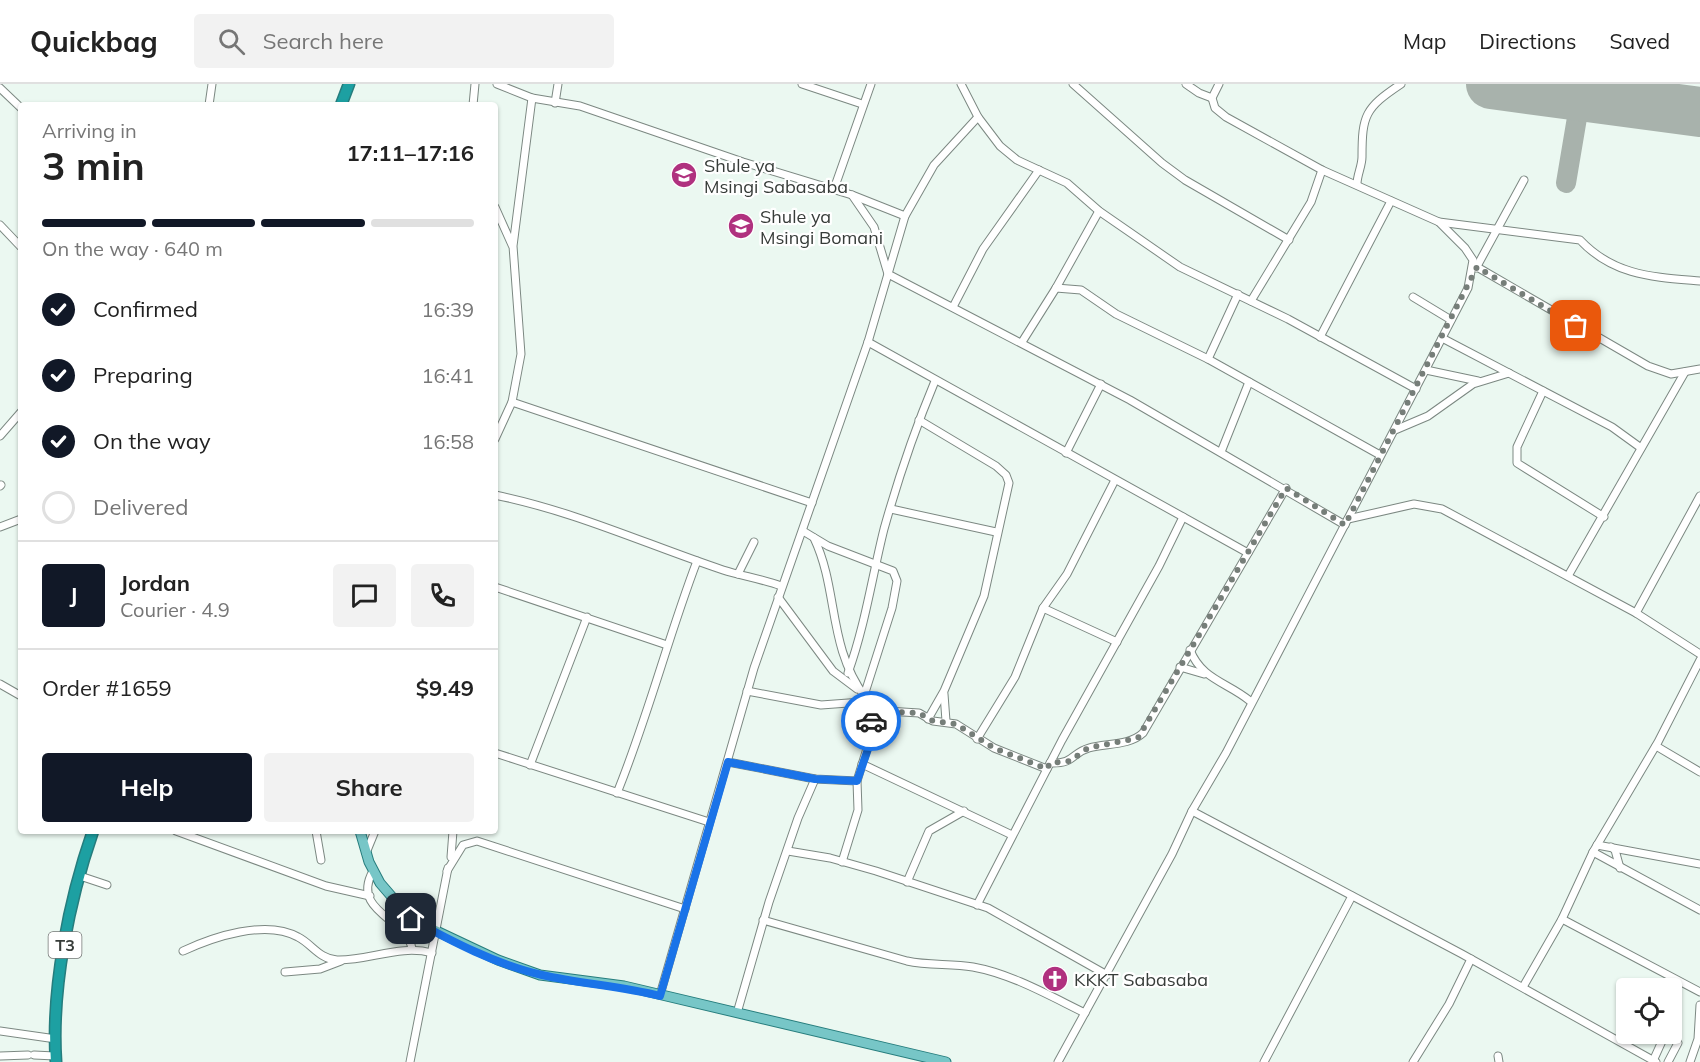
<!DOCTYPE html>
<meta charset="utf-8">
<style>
:root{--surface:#fff;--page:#f2f2f2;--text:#222;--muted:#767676;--line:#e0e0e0;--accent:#111827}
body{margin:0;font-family:Mulish,sans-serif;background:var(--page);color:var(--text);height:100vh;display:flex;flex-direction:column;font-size:22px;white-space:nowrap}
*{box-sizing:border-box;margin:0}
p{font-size:20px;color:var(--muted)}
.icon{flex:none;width:33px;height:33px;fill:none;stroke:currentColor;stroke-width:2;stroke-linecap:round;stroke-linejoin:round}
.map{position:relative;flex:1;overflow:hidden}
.side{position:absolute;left:18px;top:18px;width:480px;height:732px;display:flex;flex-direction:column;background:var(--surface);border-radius:6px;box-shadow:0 2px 4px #0004}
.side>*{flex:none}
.fabs{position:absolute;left:1616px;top:894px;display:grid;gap:12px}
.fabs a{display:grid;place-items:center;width:66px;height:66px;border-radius:6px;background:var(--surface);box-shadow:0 2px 4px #0004;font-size:30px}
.pin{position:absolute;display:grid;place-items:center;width:51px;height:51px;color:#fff;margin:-26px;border-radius:12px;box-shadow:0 3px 9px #0006}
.courier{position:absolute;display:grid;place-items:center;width:60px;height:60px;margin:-30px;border:4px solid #1a73e8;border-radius:50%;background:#fff;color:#222;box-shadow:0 2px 8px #0007}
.headline em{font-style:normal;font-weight:700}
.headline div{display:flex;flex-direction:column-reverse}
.headline{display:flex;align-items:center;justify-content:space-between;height:102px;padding:0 24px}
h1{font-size:39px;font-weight:700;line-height:45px}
.bar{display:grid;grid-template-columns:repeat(4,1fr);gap:9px 6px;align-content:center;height:72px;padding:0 24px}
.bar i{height:8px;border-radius:4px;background:var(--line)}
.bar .on{background:var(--accent)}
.bar p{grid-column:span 4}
.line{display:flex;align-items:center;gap:15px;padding:0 24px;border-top:2px solid var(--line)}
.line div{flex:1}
.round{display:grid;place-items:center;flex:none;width:63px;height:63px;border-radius:6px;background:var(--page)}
ol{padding:0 24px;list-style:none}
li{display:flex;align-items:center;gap:18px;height:66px}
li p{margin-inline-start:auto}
li .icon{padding:6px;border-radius:50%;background:var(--accent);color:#fff;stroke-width:4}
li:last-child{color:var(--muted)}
li i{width:33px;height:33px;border:3px solid var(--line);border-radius:50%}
.cta{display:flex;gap:12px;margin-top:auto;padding:12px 24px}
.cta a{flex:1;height:69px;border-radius:6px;background:var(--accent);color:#fff;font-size:24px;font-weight:700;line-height:69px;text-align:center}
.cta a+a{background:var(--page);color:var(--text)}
header{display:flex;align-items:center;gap:36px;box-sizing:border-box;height:84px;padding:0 30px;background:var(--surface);border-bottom:2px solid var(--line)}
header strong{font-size:28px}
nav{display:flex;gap:33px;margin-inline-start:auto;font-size:21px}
.search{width:420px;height:54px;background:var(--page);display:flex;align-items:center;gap:15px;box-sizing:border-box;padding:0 21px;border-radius:6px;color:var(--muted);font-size:22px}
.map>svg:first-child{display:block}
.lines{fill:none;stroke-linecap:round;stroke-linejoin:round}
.taxiway{stroke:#a8b2ac;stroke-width:20}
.runway{stroke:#a8b2ac;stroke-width:50}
.minor-casing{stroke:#7c8882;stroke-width:9}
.major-casing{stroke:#267d7d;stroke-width:11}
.highway-casing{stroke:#267d7d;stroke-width:13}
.minor{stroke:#fff;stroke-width:7}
.major{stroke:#77c6c7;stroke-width:9}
.highway{stroke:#1da0a2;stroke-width:10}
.done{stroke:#767e79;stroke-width:6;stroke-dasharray:0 10.8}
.route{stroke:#1a73e8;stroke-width:8}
.labels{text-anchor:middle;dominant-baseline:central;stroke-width:4.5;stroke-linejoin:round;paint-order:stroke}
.shield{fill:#fff;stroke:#737674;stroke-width:1.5}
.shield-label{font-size:16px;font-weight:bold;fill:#373c39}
.poi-label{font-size:18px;fill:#373c39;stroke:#fff;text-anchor:start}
</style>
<header>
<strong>Quickbag</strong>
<div class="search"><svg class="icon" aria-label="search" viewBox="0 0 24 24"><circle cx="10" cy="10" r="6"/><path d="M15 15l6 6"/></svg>Search here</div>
<nav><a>Map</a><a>Directions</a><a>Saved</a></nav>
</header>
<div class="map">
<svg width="1700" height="978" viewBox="0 0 1700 978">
<rect width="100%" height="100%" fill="#ebf8f1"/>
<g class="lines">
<!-- taxiway -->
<polyline class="taxiway" points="1566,99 1581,10"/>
<!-- runway -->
<polyline class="runway" points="1491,0 1700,28"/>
<!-- minor casing -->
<g class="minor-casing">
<g id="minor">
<polyline points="497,0 532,14 580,22 743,78 852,111 905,132"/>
<polyline points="802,0 862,20"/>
<polyline points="961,0 978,33 1000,62 1017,76 1067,99 1099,127 1180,183 1288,235 1416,305"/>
<polyline points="1073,0 1162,79 1185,96 1289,156"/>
<polyline points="1186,0 1199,9 1212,14"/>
<polyline points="0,4 21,24"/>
<polyline points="555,19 558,0"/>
<polyline points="209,21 212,0"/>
<polyline points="473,21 475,0"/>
<path d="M 1357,100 C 1357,91 1362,82 1362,73 C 1362,31 1365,24 1401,0"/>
<polyline points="834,105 871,0"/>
<polyline points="852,111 874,143 888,190 1130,316 1345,441"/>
<polyline points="495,123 512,161"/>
<path d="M 1439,138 L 1580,156 C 1614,192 1653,193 1700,197"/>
<polyline points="0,141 21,163"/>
<polyline points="1477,183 1648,282 1671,290 1700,285"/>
<polyline points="1476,184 1524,96"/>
<polyline points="1056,204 1081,206 1116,230 1208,275 1380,371"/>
<polyline points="1413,213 1451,236"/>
<polyline points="1251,217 1311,118 1322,86"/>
<polyline points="953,223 983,165 1039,86"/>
<polyline points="1320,253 1391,117"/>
<polyline points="1442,254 1612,343 1641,364"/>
<polyline points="868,258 1248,469"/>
<polyline points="1022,258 1056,204 1099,127"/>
<polyline points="1208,275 1238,210"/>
<polyline points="1426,286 1478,297"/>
<polyline points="1543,307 1517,363 1517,379 1604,433"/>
<polyline points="512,318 812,419"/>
<polyline points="919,336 996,382 1006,391 1009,399 984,512 944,607 928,635"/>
<polyline points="1395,346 1428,332 1473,300 1509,289"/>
<polyline points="0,352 21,328"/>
<polyline points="495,355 512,318 521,270 513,162 532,14"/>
<polyline points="1221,368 1249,298"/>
<polyline points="1066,369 1101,300"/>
<polyline points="0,402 1,401"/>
<path d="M 495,411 C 574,427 648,461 723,486 C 742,492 762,495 781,502"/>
<polyline points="891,425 996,448"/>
<polyline points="1348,435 1414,420 1442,425 1636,529 1700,570"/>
<polyline points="0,443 21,435"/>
<polyline points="803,447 828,462 893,487 897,497 892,524 862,618 869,637 869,658 857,697 858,726 842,778"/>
<path d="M 814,454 C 839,507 827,561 865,613"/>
<polyline points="738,490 754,458"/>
<polyline points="1568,492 1685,288"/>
<polyline points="495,503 667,561"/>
<polyline points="778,513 833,587 857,605"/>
<polyline points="1043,524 1117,558"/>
<polyline points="1636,529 1700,412"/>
<path d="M 1190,566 C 1202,596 1227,598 1250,617"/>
<polyline points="1180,583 1204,590"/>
<path d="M 848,589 C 865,542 872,493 884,445 C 898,395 915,345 935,297"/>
<polyline points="0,600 21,612"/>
<polyline points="747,607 821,621 862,618 887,627 919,629 933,637 956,640 994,664 1047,685"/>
<polyline points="944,610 946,637"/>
<polyline points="869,637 893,629"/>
<polyline points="977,655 1015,593 1043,524 1067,490 1115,396"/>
<polyline points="1656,662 1700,688"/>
<polyline points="495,669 709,738"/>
<polyline points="728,678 815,695 857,697"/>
<path d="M 1050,679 C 1075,680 1071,669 1089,664 C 1106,659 1129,662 1143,649 L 1286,404"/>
<polyline points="862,680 1012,751"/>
<polyline points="530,681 587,533"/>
<path d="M 617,709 C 648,633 668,553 697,477"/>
<polyline points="1192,727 1462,870 1656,978"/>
<polyline points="176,747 326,802 370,812"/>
<polyline points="316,747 321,776"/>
<polyline points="1597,761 1700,780"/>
<polyline points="1611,763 1615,766 1620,784"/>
<polyline points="788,767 830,774 876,787 988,824 1107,891"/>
<polyline points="1593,768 1700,826"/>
<polyline points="366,769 375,747"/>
<polyline points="451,773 453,747"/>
<path d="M 373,787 C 350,828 408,835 412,865"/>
<polyline points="447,787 463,761 477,757 685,825"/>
<polyline points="80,792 107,801"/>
<polyline points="907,798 929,747 964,727"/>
<polyline points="977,821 1062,656 1159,482 1183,433"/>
<polyline points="1562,835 1700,908"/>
<path d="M 763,836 L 907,877 C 929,882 951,879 973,883 C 1012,890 1050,912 1085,929"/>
<path d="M 183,867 C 213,853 266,835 298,853 C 312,860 319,875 337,876 C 369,877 400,860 432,869"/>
<polyline points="285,888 320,885 341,877"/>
<polyline points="1523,903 1562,835 1593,768 1658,658 1700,576"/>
<polyline points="660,911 754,584 868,258 905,132 934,81 978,33"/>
<polyline points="737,929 769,818 798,734 815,695"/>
<polyline points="0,947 56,955"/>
<polyline points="34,971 55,972"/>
<polyline points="0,972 28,971"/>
<polyline points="1498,972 1499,978"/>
<polyline points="1653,977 1663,955"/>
<polyline points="410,978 448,784"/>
<polyline points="1058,978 1172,770 1192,727 1226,669 1468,204 1473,176 1465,164 1439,138 1322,86 1226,33 1215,24 1212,14 1219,0"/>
<polyline points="1264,978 1352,812"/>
<polyline points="1413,978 1449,920 1471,875"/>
<polyline points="1668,978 1678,959"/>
<polyline points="1690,978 1698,955 1700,921"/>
</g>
</g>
<!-- major casing -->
<g class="major-casing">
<polyline id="major" points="360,747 369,778 380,799 411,835 498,876 540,891 624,902 946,978"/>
</g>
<!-- highway casing -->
<g class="highway-casing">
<g id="highway">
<polyline points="341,21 349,0"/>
<path d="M 56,978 C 51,905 69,816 93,747"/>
</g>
</g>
<!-- minor -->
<use href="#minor" class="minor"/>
<!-- major -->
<use href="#major" class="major"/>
<!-- highway -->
<use href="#highway" class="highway"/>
</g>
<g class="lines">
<!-- done -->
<polyline class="done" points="871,637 896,628 919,629 933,637 956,640 994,664 1047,685 1050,679 1070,677 1088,664 1138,654 1286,404 1345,441 1477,183 1576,242"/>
<!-- route -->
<path class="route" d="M 411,835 C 451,857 497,881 542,891 C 581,900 621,902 660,912 L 728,678 L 815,695 L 857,697 L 868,665 L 871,637"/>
</g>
<!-- icons -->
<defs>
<g id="school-disc" transform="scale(1.35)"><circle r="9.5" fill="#b0317f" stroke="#fff"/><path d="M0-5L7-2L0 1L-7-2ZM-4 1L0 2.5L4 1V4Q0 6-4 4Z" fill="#fff"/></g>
<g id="church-disc" transform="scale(1.35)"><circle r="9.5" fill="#b0317f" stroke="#fff"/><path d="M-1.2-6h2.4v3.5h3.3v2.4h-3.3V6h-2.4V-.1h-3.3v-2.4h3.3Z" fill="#fff"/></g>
</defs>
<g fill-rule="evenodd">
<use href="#school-disc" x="684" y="91"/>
<use href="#school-disc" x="741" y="142"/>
<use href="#church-disc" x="1055" y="895"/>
</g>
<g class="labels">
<!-- shield labels -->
<rect class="shield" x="48.5" y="848" width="33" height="26" rx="4.5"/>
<g class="shield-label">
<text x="65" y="861">T3</text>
</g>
<!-- poi labels -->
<g class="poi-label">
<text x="704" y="81">Shule ya<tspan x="704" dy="21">Msingi Sabasaba</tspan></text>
<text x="760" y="132">Shule ya<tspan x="760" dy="21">Msingi Bomani</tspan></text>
<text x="1074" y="895">KKKT Sabasaba</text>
</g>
</g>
</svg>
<div class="fabs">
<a><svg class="icon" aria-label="locate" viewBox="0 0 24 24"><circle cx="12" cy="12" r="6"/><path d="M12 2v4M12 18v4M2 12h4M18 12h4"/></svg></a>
</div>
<div class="pin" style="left:1576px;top:242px;background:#ea580c"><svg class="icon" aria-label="bag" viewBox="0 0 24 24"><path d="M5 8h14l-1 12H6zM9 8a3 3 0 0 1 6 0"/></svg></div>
<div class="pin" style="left:411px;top:835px;background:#1f2937"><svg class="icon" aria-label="home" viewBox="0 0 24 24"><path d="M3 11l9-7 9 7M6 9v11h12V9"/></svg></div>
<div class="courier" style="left:871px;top:637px"><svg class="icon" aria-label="car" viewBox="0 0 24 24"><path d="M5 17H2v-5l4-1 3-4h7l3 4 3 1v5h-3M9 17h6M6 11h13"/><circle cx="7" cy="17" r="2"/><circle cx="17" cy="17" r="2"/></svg></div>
<section class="side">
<div class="headline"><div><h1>3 min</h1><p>Arriving in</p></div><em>17:11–17:16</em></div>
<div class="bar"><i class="on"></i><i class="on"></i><i class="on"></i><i></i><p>On the way · 640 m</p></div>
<ol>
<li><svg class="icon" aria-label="check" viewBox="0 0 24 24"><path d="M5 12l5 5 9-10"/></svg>Confirmed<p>16:39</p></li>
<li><svg class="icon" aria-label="check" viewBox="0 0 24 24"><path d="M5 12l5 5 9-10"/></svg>Preparing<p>16:41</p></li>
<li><svg class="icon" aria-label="check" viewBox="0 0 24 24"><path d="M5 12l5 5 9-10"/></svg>On the way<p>16:58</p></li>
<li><i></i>Delivered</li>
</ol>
<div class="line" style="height:108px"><b class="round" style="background:var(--accent);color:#fff">J</b><div><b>Jordan</b><p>Courier · 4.9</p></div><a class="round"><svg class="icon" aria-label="chat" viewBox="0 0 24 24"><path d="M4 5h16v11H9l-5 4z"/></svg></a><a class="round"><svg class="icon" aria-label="phone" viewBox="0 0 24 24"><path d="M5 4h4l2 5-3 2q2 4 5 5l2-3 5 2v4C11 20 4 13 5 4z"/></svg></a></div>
<div class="line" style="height:78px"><div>Order #1659</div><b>$9.49</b></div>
<div class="cta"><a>Help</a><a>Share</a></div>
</section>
</div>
